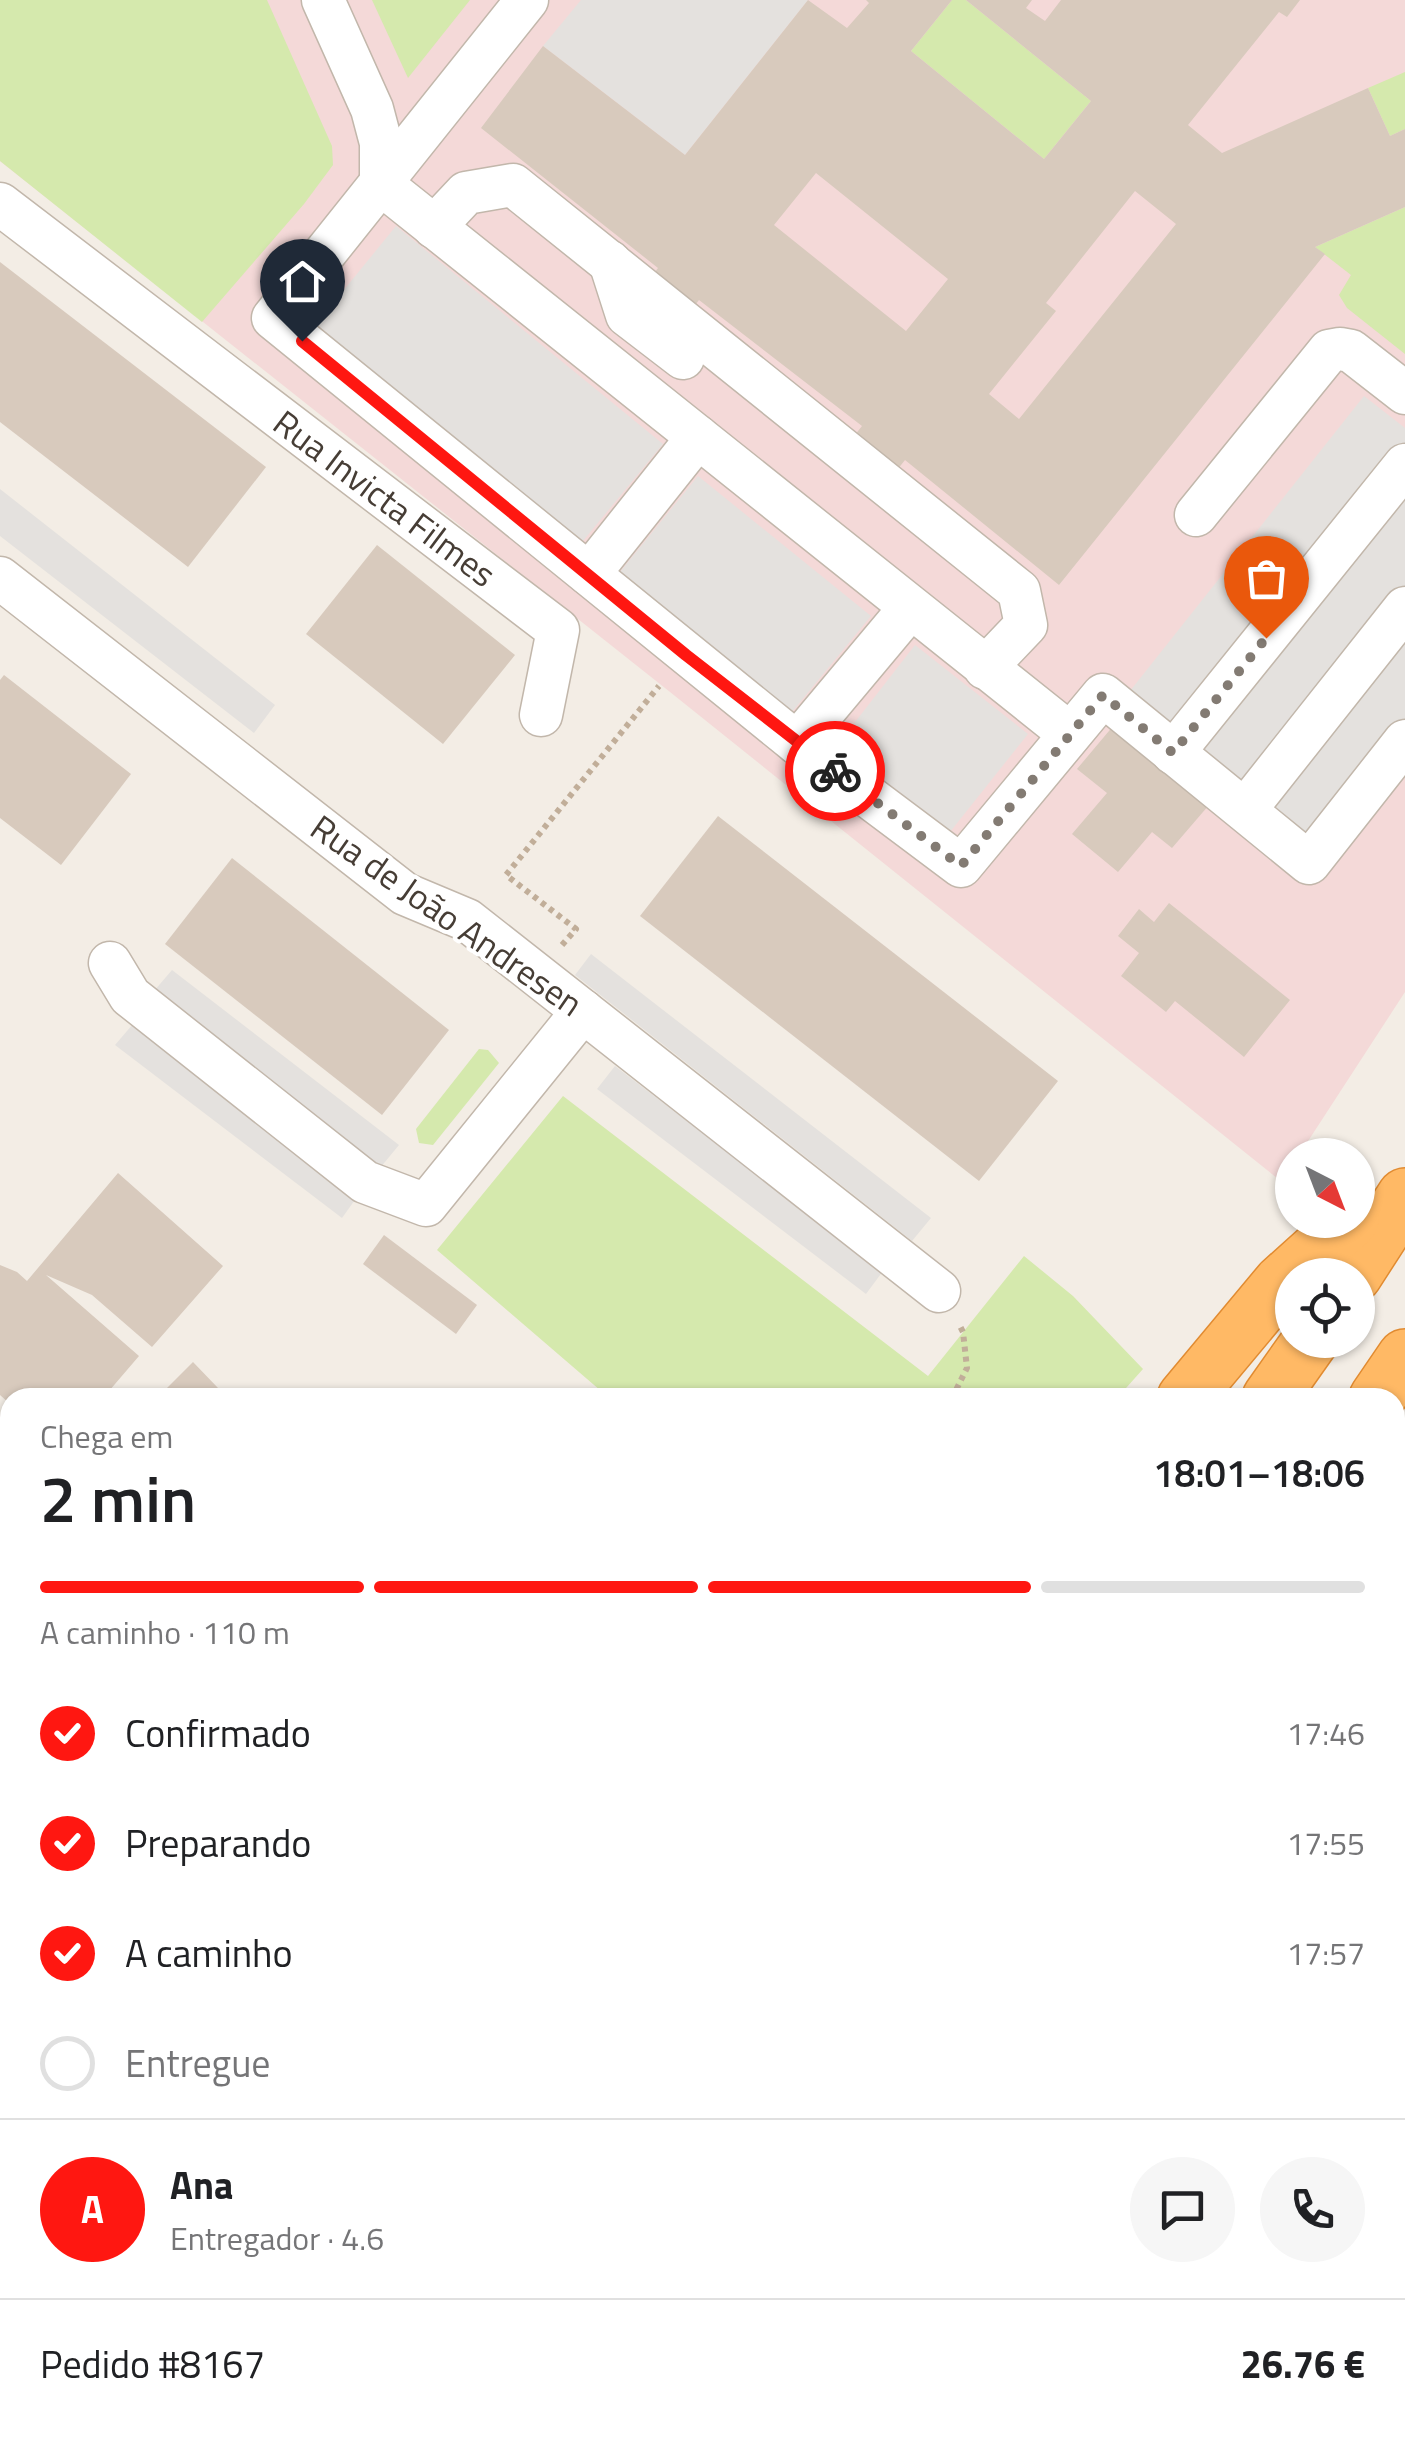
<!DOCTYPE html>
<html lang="pt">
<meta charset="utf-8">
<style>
:root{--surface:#fff;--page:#f6f6f6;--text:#202124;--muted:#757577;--line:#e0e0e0;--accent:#ff1711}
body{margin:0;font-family:"Titillium Web",sans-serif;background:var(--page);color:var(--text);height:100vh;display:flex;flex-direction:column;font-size:38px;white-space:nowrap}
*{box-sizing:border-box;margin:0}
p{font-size:32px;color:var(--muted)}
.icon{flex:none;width:55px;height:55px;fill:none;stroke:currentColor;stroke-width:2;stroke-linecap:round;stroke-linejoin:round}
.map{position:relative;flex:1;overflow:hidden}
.drawer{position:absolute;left:0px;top:1388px;width:1405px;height:1062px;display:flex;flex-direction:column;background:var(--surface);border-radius:30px 30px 0 0;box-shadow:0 2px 8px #0004}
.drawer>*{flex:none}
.needle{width:65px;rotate:138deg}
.fabs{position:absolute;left:1275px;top:1138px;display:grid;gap:20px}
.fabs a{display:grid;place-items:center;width:100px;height:100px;border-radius:50%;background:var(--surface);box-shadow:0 2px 8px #0004;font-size:50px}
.pin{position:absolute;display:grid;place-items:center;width:85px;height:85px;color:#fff;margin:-102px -42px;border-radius:50% 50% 50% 0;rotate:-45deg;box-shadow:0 0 10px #0007}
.pin .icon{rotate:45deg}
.courier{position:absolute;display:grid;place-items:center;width:100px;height:100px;margin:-50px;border:8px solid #ff1711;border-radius:50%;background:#fff;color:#222;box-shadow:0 2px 12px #0007}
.overview em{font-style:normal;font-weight:600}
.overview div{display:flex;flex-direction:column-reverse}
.overview{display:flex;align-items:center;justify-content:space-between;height:170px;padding:0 40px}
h1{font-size:65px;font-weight:600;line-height:75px}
.bar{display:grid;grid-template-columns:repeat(4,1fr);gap:15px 10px;align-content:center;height:120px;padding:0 40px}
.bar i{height:12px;border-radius:8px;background:var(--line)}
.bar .active{background:var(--accent)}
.bar p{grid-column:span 4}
.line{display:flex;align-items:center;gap:25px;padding:0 40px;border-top:2px solid var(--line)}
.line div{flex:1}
.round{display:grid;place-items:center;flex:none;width:105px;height:105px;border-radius:52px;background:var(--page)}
ol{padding:0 40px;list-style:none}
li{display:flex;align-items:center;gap:30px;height:110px}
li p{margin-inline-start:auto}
li .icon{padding:10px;border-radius:50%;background:var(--accent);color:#fff;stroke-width:4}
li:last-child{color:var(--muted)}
li i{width:55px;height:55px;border:5px solid var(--line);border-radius:50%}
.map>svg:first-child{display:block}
.industrial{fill:#e5dfda}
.medical{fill:#f4d9d8}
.green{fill:#d5e9ad}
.parking{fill:#e4e1de}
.building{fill:#d8cabd;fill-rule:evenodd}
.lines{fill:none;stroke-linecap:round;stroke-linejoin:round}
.minor-casing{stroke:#c2b7ab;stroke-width:45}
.major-casing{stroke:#e7ae60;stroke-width:58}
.highway-casing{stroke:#e18b31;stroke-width:58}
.path{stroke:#c1ae99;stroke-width:6;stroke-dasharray:5 5;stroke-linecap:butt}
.minor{stroke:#fff;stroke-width:42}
.major{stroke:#ffd393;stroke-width:55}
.highway{stroke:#ffb965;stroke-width:55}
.done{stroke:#837b73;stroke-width:10;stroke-dasharray:0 18}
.route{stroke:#ff1711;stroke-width:12}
.labels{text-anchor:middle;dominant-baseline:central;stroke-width:8;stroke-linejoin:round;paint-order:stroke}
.street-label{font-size:35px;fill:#463d35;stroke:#fff}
</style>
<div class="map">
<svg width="1405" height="2449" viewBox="0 0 1405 2449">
<rect width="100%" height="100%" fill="#f3ede5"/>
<!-- industrial -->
<polygon class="industrial" points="10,2029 10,2440 64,2440 52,2449 0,2449 0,2040"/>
<!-- medical -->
<polygon class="medical" points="0,0 1405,0 1405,992 1299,1155 1292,1155 1292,1166 1282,1182 670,692 0,161"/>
<!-- green -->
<g class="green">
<polygon points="0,0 267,0 332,146 333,165 304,204 202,322 0,161"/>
<polygon points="372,0 470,0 408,78"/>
<polygon points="952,0 966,0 1091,101 1044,159 911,51"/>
<polygon points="1405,72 1405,129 1390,136 1368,88"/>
<polygon points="1405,207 1405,354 1347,308 1339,295 1351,275 1315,247"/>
<polygon points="479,1049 488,1050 499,1063 433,1145 419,1143 416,1129"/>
<polygon points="563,1096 928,1376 1024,1256 1073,1296 1143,1369 1118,1397 608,1397 437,1250"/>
<polygon points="1405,1577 1405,2285 1395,2280 1395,1592"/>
</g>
<!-- parking -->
<g class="parking">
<polygon points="581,0 808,0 685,155 543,46"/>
<polygon points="396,226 663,444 578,547 312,329"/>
<polygon points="1364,396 1405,428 1405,720 1312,839 1130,691"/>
<polygon points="698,476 871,616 787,718 615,578"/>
<polygon points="0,489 275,705 254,733 0,536"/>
<polygon points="915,645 1028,734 950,832 838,744"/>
<polygon points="591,954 931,1218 912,1241 575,975"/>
<polygon points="172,970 399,1145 380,1168 154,991"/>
<polygon points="133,1024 357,1197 342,1218 115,1045"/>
<polygon points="615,1066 883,1271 866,1294 597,1089"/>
</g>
<!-- building -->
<g class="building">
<path d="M 808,0 L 847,28 L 869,3 L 866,0 L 952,0 L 911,51 L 1044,159 L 1091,101 L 966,0 L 1032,0 L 1026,8 L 1045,21 L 1061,0 L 1300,0 L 1287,17 L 1279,12 L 1188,125 L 1222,153 L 1368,88 L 1390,136 L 1405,129 L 1405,207 L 1315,247 L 1325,254 L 1059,585 L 905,460 L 878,494 L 835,460 L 862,426 L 699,300 L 674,332 L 634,300 L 658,268 L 481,128 L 543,46 L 685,155 ZM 816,173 L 948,279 L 906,331 L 774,225 ZM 1135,191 L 1176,224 L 1019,419 L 989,394 L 1056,311 L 1046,303 Z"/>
<polygon points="0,262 266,467 188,567 0,422"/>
<polygon points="377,545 515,655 443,744 306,634"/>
<polygon points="4,675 131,774 61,865 0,818 0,680"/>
<polygon points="1114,725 1209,805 1172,848 1152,832 1118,872 1072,834 1107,793 1077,769"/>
<polygon points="718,816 1058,1081 979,1181 640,916"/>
<polygon points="232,858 449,1030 382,1115 165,944"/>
<polygon points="1169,903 1290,1000 1244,1057 1175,1001 1166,1012 1121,976 1139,953 1118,936 1139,909 1154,922"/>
<polygon points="118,1173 223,1266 152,1347 92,1295 46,1275 139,1356 103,1398 10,1398 10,1427 2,1420 9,1403 0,1395 0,1265 17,1272 27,1281"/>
<polygon points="384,1235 477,1305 456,1334 363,1264"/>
<polygon points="193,1362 218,1388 208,1398 148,1398 153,1392 158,1397"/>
<polygon points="10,1568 10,1641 0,1632 0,1580"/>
<polygon points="10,1921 10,2029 0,2040 0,1932"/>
<polygon points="10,2279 10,2380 0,2371 0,2290"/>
<polygon points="1405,2436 1405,2449 1113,2449 1117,2440 1384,2440 1400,2447"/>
</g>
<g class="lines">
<!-- minor casing -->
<g class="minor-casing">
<g id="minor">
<polyline points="323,0 372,109 381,143 381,184 1070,734"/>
<polyline points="527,0 273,318 797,743 961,866 1103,695 1309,863 1405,741"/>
<polyline points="0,204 558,630 541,715"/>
<polyline points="434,227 466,193 513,185 1019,591 1026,625 985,668"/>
<polyline points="610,262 627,315 683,358"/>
<polyline points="1196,515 1329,351 1340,349 1351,351 1405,393"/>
<polyline points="589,574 698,437"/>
<polyline points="0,578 405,894 467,920 939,1291"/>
<polyline points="797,743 910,608"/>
<polyline points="1173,753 1405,465"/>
<polyline points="1245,810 1405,608"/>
<polyline points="110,963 130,996 365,1182 426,1205 583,1011"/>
<polyline points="0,1776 10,1784"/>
<polyline points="0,1892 10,1880"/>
<polyline points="0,2185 10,2174"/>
<polyline points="0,2411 10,2414"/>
<polyline points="784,2449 790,2440"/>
<polyline points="1008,2449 1012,2440"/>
</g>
</g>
<!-- major casing -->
<g class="major-casing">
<g id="major">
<polyline points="0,1469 10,1477"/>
<polyline points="1395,2321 1405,2326"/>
</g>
</g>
<!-- highway casing -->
<g class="highway-casing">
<g id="highway">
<polyline points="1354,1275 1405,1196"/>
<polyline points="1185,1398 1281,1283 1351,1220"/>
<polyline points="1270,1398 1311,1340"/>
<polyline points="1377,1398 1405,1357"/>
<polyline points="239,2449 249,2440"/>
<polyline points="296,2449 305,2440"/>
<polyline points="408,2449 416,2440"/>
<polyline points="525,2449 532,2440"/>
</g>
</g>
<!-- path -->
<g class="path">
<polyline points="562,945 576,929 506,875 659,686"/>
<polyline points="952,1398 967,1368 963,1332 960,1326"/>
</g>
<!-- minor -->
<use href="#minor" class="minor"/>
<!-- major -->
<use href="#major" class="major"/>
<!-- highway -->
<use href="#highway" class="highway"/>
</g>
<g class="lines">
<!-- done -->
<polyline class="done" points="835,771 961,866 1103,695 1173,753 1266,638"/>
<!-- route -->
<polyline class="route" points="302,341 686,655 835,771"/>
</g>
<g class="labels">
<!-- street labels -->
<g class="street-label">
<text transform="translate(385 498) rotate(37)">Rua Invicta Filmes</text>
<text transform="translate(447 915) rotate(35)">Rua de João Andresen</text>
</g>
</g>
</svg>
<div class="fabs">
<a><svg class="needle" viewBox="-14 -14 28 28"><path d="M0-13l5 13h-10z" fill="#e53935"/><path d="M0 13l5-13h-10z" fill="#757577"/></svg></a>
<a><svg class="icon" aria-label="locate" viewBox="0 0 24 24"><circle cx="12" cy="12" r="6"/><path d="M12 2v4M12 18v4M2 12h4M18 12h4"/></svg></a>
</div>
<div class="pin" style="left:1266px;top:638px;background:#ea580c"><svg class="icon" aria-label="bag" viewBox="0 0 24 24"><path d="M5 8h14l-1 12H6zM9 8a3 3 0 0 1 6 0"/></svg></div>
<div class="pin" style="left:302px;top:341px;background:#1f2937"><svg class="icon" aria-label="home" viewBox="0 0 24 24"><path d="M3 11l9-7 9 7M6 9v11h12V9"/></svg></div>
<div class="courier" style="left:835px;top:771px"><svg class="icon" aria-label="bike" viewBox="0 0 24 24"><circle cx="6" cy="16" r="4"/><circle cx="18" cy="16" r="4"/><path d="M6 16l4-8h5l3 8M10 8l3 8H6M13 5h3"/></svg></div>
<section class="drawer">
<div class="overview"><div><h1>2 min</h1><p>Chega em</p></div><em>18:01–18:06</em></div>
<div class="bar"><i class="active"></i><i class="active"></i><i class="active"></i><i></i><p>A caminho · 110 m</p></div>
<ol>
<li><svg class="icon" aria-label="check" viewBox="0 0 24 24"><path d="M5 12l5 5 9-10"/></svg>Confirmado<p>17:46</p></li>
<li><svg class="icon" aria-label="check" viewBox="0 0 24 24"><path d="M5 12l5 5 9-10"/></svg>Preparando<p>17:55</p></li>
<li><svg class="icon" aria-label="check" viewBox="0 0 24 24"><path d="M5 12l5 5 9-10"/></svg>A caminho<p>17:57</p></li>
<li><i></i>Entregue</li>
</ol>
<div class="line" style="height:180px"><b class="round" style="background:var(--accent);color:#fff">A</b><div><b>Ana</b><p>Entregador · 4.6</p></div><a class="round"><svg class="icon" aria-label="chat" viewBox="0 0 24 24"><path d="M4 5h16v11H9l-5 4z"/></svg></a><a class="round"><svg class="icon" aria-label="phone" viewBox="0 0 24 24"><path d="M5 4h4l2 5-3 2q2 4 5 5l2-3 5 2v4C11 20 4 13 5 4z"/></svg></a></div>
<div class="line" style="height:130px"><div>Pedido #8167</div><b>26.76 €</b></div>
</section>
</div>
